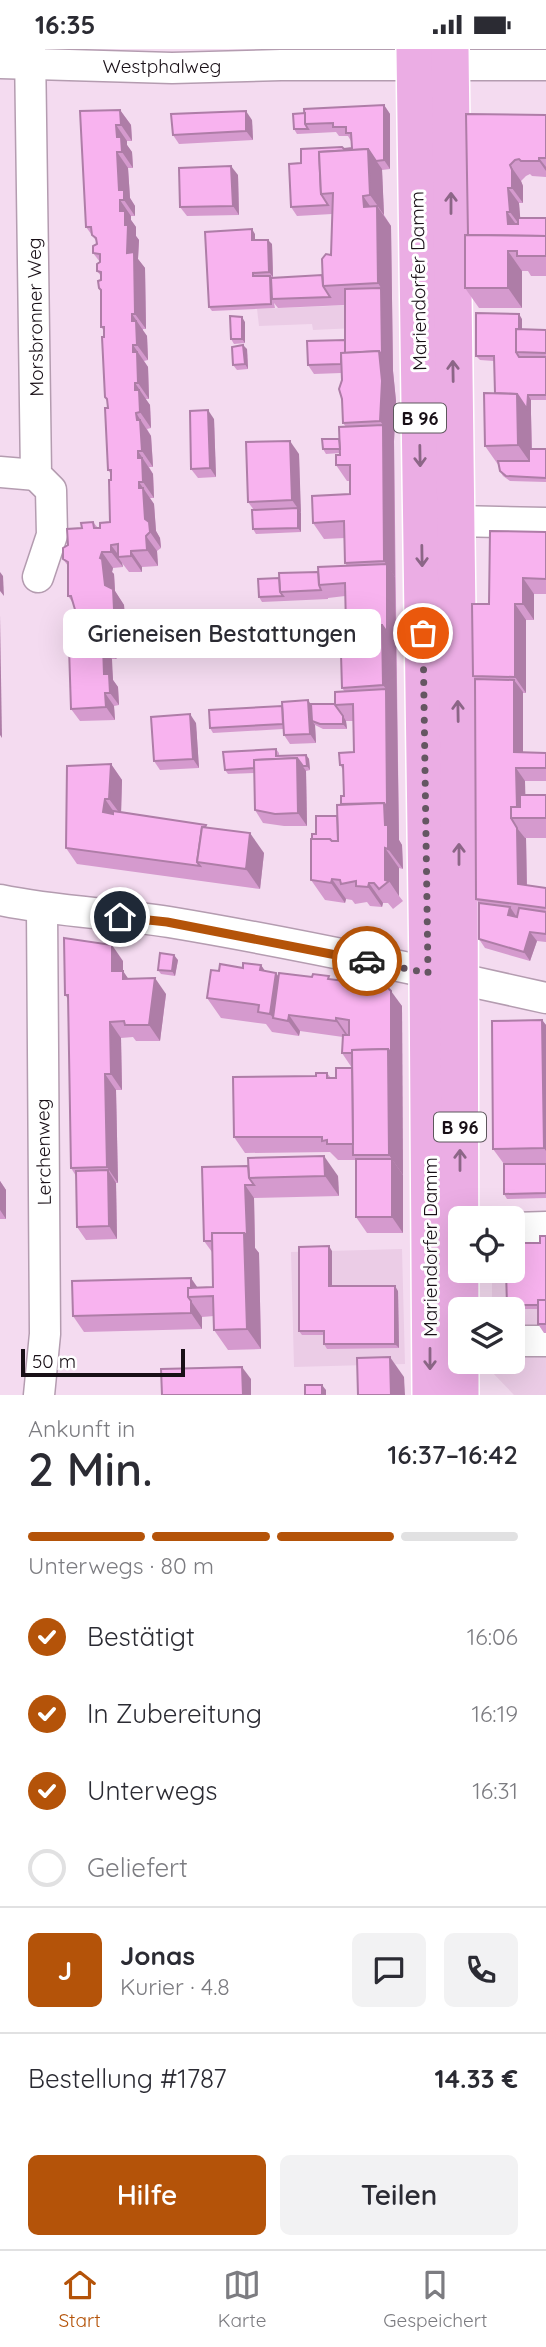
<!DOCTYPE html>
<html lang="de">
<meta charset="utf-8">
<style>
:root{--surface:#fff;--page:#f2f2f3;--text:#2b2b33;--muted:#7c7c81;--line:#e1e1e2;--accent:#b45309}
body{margin:0;font-family:Quicksand,sans-serif;background:var(--page);color:var(--text);height:100vh;display:flex;flex-direction:column;font-size:26px;white-space:nowrap}
*{box-sizing:border-box;margin:0}
p{font-size:23px;color:var(--muted)}
.icon{flex:none;width:38px;height:38px;fill:none;stroke:currentColor;stroke-width:2;stroke-linecap:round;stroke-linejoin:round}
.map{position:relative;height:1346px;overflow:hidden}
.details{display:flex;flex-direction:column;background:var(--surface);flex:1}
.details>*{flex:none}
.fabs{position:absolute;left:448px;top:1157px;display:grid;gap:14px}
.fabs a{display:grid;place-items:center;width:77px;height:77px;border-radius:10px;background:var(--surface);box-shadow:0 7px 28px #0002;font-size:35px}
.scale{position:absolute;left:21px;bottom:18px;width:164px;box-sizing:border-box;padding-left:7px;border:4px solid #180f16;border-top:0;font-size:19px;line-height:24px;white-space:nowrap;color:#180f16;-webkit-text-stroke:5px #fff;paint-order:stroke}
.pin{position:absolute;display:grid;place-items:center;width:60px;height:60px;color:#fff;margin:-30px;border:4px solid #fff;border-radius:50%;box-shadow:0 2px 7px #0007}
.courier{position:absolute;display:grid;place-items:center;width:70px;height:70px;margin:-35px;border:5px solid #b45309;border-radius:50%;background:#fff;color:#222;box-shadow:0 2px 9px #0007}
.bubble{position:absolute;height:49px;border-radius:10px;background:var(--surface);box-shadow:0 7px 28px #0002;font-size:23px;font-weight:600;line-height:49px;text-align:center}
.head em{font-style:normal;font-weight:600}
.head div{display:flex;flex-direction:column-reverse}
.head{display:flex;align-items:center;justify-content:space-between;height:119px;padding:0 28px}
h1{font-size:46px;font-weight:600;line-height:52px}
.bar{display:grid;grid-template-columns:repeat(4,1fr);gap:10px 7px;align-content:center;height:84px;padding:0 28px}
.bar i{height:9px;border-radius:5px;background:var(--line)}
.bar .current{background:var(--accent)}
.bar p{grid-column:span 4}
.line{display:flex;align-items:center;gap:18px;padding:0 28px;border-top:2px solid var(--line)}
.line div{flex:1}
.round{display:grid;place-items:center;flex:none;width:74px;height:74px;border-radius:10px;background:var(--page)}
ol{padding:0 28px;list-style:none}
li{display:flex;align-items:center;gap:21px;height:77px}
li p{margin-inline-start:auto}
li .icon{padding:7px;border-radius:50%;background:var(--accent);color:#fff;stroke-width:4}
li:last-child{color:var(--muted)}
li i{width:38px;height:38px;border:4px solid var(--line);border-radius:50%}
.primary-button{display:flex;gap:14px;margin-top:auto;padding:14px 28px}
.primary-button a{flex:1;height:80px;border-radius:10px;background:var(--accent);color:#fff;font-size:28px;font-weight:600;line-height:80px;text-align:center}
.primary-button a+a{background:var(--page);color:var(--text)}
.status{display:flex;justify-content:space-between;align-items:center;height:49px;padding:0 35px;background:var(--surface);direction:ltr}
.status svg{height:19px;fill:currentColor}
.tabs{display:flex;justify-content:space-around;align-items:center;height:98px;border-top:2px solid var(--line);background:var(--surface);font-size:19px;color:var(--muted)}
.tabs a{display:grid;justify-items:center;gap:4px}
.tabs .current{color:var(--accent)}
.map>svg:first-child{display:block}
.built{fill:#ebcce6}
.lines{fill:none;stroke-linecap:round;stroke-linejoin:round}
.minor-casing{stroke:#b49cb0;stroke-width:33}
.major-casing{stroke:#fff;stroke-width:40}
.minor{stroke:#fff;stroke-width:30}
.major{stroke:#ebade4;stroke-width:37}
.wall{fill:#d59ace}
.shaded-wall{fill:#ae7da7}
.building{fill:#f8b3ef;stroke:#ae7da7;stroke-width:2}
.oneway{stroke:#8c6687}
.done{stroke:#655662;stroke-width:7;stroke-dasharray:0 12.6}
.route{stroke:#b45309;stroke-width:9}
.labels{text-anchor:middle;dominant-baseline:central;stroke-width:6;stroke-linejoin:round;paint-order:stroke}
.shield{fill:#fff;stroke:#5d575c;stroke-width:2}
.shield-label{font-size:18px;font-weight:bold;fill:#180f16}
.street-label{font-size:19px;fill:#180f16;stroke:#fff}
</style>
<div class="status"><b>16:35</b><svg viewBox="0 0 49 12"><path d="M0 12V9h3v3zM5 12V6h3v6zM10 12V3h3v9zM15 12V0h3v12zM26 1h20v11H26zM47 4h2v5h-2z"/></svg></div>
<div class="map">
<svg width="546" height="1346" viewBox="0 0 546 1346">
<rect width="100%" height="100%" fill="#f4dbf0"/>
<!-- built -->
<g class="built">
<polygon points="356,256 356,279 313,281 312,275 259,277 257,260"/>
<polygon points="494,1166 546,1166 546,1346 514,1346 490,1321 490,1313 513,1312 513,1260 492,1260 492,1222 513,1222 513,1169 493,1169"/>
<polygon points="402,1200 405,1315 294,1318 291,1203"/>
</g>
<g class="lines">
<!-- minor casing -->
<g class="minor-casing">
<g id="minor">
<polyline points="30,0 36,426 51,441 52,486 38,528"/>
<polyline points="0,14 172,19 281,16 546,16"/>
<polyline points="0,423 36,426"/>
<polyline points="456,472 546,474"/>
<path d="M 0,851 C 56,863 113,864 169,873 C 295,894 421,921 546,949"/>
<polyline points="513,1179 546,1178"/>
<polyline points="513,1292 546,1292"/>
<polyline points="39,1346 45,1285 42,860"/>
</g>
</g>
<!-- major casing -->
<g class="major-casing">
<g id="major">
<polyline points="415,0 428,924 431,1346"/>
<polyline points="450,0 459,730 460,1346"/>
</g>
</g>
<!-- minor -->
<use href="#minor" class="minor"/>
<!-- major -->
<use href="#major" class="major"/>
</g>
<!-- wall -->
<g class="wall">
<polygon points="384,56 390,65 390,120 382,121 384,166 391,177 393,322 396,352 394,392 399,791 402,796 403,820 399,819 399,847 403,852 393,860 388,854 383,854 382,858 370,857 367,853 355,855 352,851 346,850 345,854 325,851 311,831 316,785 337,767 344,747 344,722 340,716 354,703 353,672 346,672 347,680 323,680 315,676 316,694 290,695 284,686 283,680 213,684 210,679 311,655 335,655 345,643 342,639 342,608 339,605 346,577 345,547 328,549 328,550 262,553 259,548 279,529 347,517 345,514 345,489 324,490 313,474 350,445 350,432 347,432 336,416 340,404 326,405 323,400 339,390 346,378 343,374 341,324 314,325 308,316 345,291 345,256 278,259 274,254 275,259 212,262 209,258 255,185 255,191 272,195 273,228 271,229 322,226 331,206 332,165 297,167 291,158 301,114 344,100 352,99 351,92 348,87 339,87 336,83 297,85 294,80 305,64"/>
<polygon points="120,61 131,76 132,92 127,92 127,96 132,103 133,119 128,119 130,149 135,157 135,167 131,167 131,171 136,178 136,187 139,191 138,210 145,219 146,280 143,280 143,282 147,287 148,311 144,312 148,318 149,350 146,350 146,351 150,356 151,379 147,380 151,387 153,418 149,418 153,425 154,449 150,449 154,455 156,482 160,489 161,499 157,502 158,517 142,518 142,523 129,523 122,514 123,518 113,519 112,523 114,525 115,542 124,556 127,596 118,600 118,607 116,610 111,610 113,631 118,638 119,656 114,657 115,671 80,672 71,660 70,599 68,596 76,564 73,554 68,547 68,517 63,510 68,496 82,479 93,473 98,479 100,479 110,473 111,431 111,425 108,421 107,352 105,348 104,288 104,282 101,278 101,243 99,239 101,227 97,222 100,213 93,204 97,193 86,178"/>
<polygon points="466,65 546,66 546,128 532,127 530,125 526,127 521,132 523,137 523,154 519,154 520,169 546,169 546,227 531,227 528,222 522,222 522,259 479,259 465,239 468,186"/>
<polygon points="252,71 253,91 179,95 173,86"/>
<polygon points="238,126 239,166 187,167 180,158"/>
<polygon points="522,270 522,281 546,281 546,351 531,351 531,365 532,400 546,400 546,433 510,432 503,427 500,422 499,417 485,397 495,344 494,312 480,311 476,307"/>
<polygon points="245,273 245,294 234,295 231,290"/>
<polygon points="247,300 248,320 237,321 233,316"/>
<polygon points="214,370 216,428 198,429 191,420"/>
<polygon points="299,405 301,483 256,485 253,480 254,461 248,453"/>
<polygon points="546,483 546,545 534,545 534,571 526,571 526,644 523,644 523,703 546,704 546,732 525,732 525,746 546,746 546,789 526,789 527,836 546,839 546,893 537,892 530,912 485,899 479,890 479,854 476,850 475,630 473,627 489,555"/>
<polygon points="335,579 336,599 265,602 259,593"/>
<polygon points="196,674 199,719 160,721 154,712"/>
<polygon points="276,700 279,704 279,707 306,706 309,710 310,721 306,722 307,777 284,777 263,774 255,761 254,724 228,725 225,721"/>
<polygon points="111,715 122,731 121,763 208,779 264,804 260,840 77,815 66,799"/>
<polygon points="178,911 175,927 161,925 158,921"/>
<polygon points="123,912 123,922 128,930 166,945 160,992 136,992 133,988 121,989 122,1041 116,1041 118,1134 116,1134 117,1190 86,1191 77,1178 76,1127 71,1119 68,950 65,946"/>
<polygon points="261,916 264,922 276,924 278,928 332,930 380,936 402,957 403,1184 367,1184 356,1168 356,1111 338,1111 330,1103 245,1104 234,1088 316,1027 327,1024 331,1029 336,1029 352,1019 342,1004 343,988 300,982 299,987 272,983 266,975 221,969 207,949 219,922"/>
<polygon points="542,971 546,976 546,1149 507,1150 504,1145 504,1115 493,1100"/>
<polygon points="202,1118 338,1127 339,1147 254,1149 255,1199 259,1204 261,1300 228,1301 214,1281 214,1267 202,1268 202,1280 84,1283 73,1267 197,1239 213,1238 212,1203 204,1192"/>
<polygon points="0,1132 6,1141 6,1170 0,1170"/>
<polygon points="546,1187 546,1284 544,1284 538,1275 538,1260 510,1260 507,1256 540,1194"/>
<polygon points="332,1202 332,1237 398,1242 399,1299 327,1300 324,1295 324,1286 302,1286 299,1282"/>
</g>
<!-- shaded-wall -->
<g class="shaded-wall">
<polygon points="384,56 390,65 390,120 384,111"/>
<polygon points="120,61 131,76 132,92 121,76"/>
<polygon points="246,62 252,71 253,91 246,82"/>
<polygon points="116,76 127,92 127,96 132,103 133,119 122,103 117,88"/>
<polygon points="368,100 382,120 384,166 370,146"/>
<polygon points="117,103 128,119 130,149 135,157 135,167 124,151 119,141"/>
<polygon points="539,109 546,118 546,122 539,112"/>
<polygon points="510,116 521,132 523,137 523,154 512,139"/>
<polygon points="231,117 238,126 239,166 233,157"/>
<polygon points="508,139 519,154 521,178 510,163"/>
<polygon points="363,147 377,167 377,157 391,177 393,322 396,352 394,392 395,528 384,512 383,376 380,372 379,302 381,239 378,234 364,158"/>
<polygon points="120,151 131,167 131,171 136,178 136,187 139,191 138,210 145,219 146,280 135,265 127,204 125,176 120,162"/>
<polygon points="507,163 518,178 508,175"/>
<polygon points="252,180 255,185 255,196 252,191"/>
<polygon points="268,191 272,195 273,228 269,223"/>
<polygon points="508,202 522,222 522,259 508,239"/>
<polygon points="132,265 147,287 148,311 137,296 132,272"/>
<polygon points="519,265 522,270 522,303 519,303"/>
<polygon points="242,268 245,273 245,294 242,290"/>
<polygon points="133,296 148,318 149,350 138,334"/>
<polygon points="243,296 247,300 248,320 245,315"/>
<polygon points="135,334 150,356 151,379 140,363 135,341"/>
<polygon points="517,345 528,346 531,351 531,365 532,416 518,396"/>
<polygon points="208,361 214,370 216,428 210,419"/>
<polygon points="136,364 151,387 153,418 142,402"/>
<polygon points="290,392 299,405 301,464 292,451"/>
<polygon points="138,402 153,425 154,449 143,433"/>
<polygon points="139,433 154,455 156,482 160,489 161,499 150,483 145,470"/>
<polygon points="298,459 301,464 301,483 298,479"/>
<polygon points="146,487 157,502 158,517 147,501"/>
<polygon points="111,496 120,508 118,508 122,514 123,518 111,503"/>
<polygon points="131,502 142,518 142,523 131,507"/>
<polygon points="102,503 113,519 112,523 114,525 115,542 124,556 127,596 115,580 105,536 100,509"/>
<polygon points="387,515 395,528 399,791 402,796 403,820 388,800 385,776 386,640 383,636 382,576"/>
<polygon points="0,523 3,527 4,547 0,542"/>
<polygon points="523,529 534,545 534,571 523,555"/>
<polygon points="515,555 526,571 526,644 515,628"/>
<polygon points="0,566 2,689 0,686"/>
<polygon points="329,570 335,579 336,599 330,590"/>
<polygon points="107,584 118,600 118,607 116,610 105,594"/>
<polygon points="103,597 112,610 113,631 118,638 119,656 110,644 104,625"/>
<polygon points="514,631 523,643 523,716 514,703"/>
<polygon points="105,644 114,657 115,671 106,658"/>
<polygon points="308,651 314,660 312,672 315,676 316,694 310,685"/>
<polygon points="190,665 196,674 199,719 193,710"/>
<polygon points="343,667 346,672 347,680 343,675"/>
<polygon points="306,706 309,710 310,721 307,717"/>
<polygon points="297,709 306,722 307,777 298,764"/>
<polygon points="111,715 122,731 121,766 109,750"/>
<polygon points="516,719 525,732 526,769 517,769"/>
<polygon points="105,750 116,766 103,763"/>
<polygon points="517,779 525,789 526,789 527,847 518,835"/>
<polygon points="250,784 264,804 260,840 246,820"/>
<polygon points="385,799 399,819 399,847 389,832 385,831"/>
<polygon points="332,830 346,850 345,854 331,834"/>
<polygon points="369,834 383,854 382,858 368,838"/>
<polygon points="510,858 516,867 514,875 508,866"/>
<polygon points="530,883 537,892 530,912 524,903"/>
<polygon points="112,896 123,912 123,922 134,938 112,922"/>
<polygon points="174,906 178,911 175,927 172,922"/>
<polygon points="261,916 274,935 276,924 290,944 273,969 270,965 260,921"/>
<polygon points="155,929 166,945 160,992 149,976"/>
<polygon points="391,942 402,957 403,1126 389,1106 388,1000"/>
<polygon points="289,966 300,982 299,987 288,972"/>
<polygon points="336,969 347,985 347,988 336,972"/>
<polygon points="542,971 546,976 546,1102 544,1099"/>
<polygon points="110,973 121,989 122,1041 111,1025"/>
<polygon points="105,1025 116,1041 118,1134 107,1118"/>
<polygon points="324,1107 338,1127 339,1147 325,1127"/>
<polygon points="392,1110 403,1126 403,1184 392,1168"/>
<polygon points="108,1121 116,1134 117,1190 109,1177"/>
<polygon points="0,1132 6,1141 6,1170 0,1161"/>
<polygon points="245,1136 254,1149 255,1199 259,1204 261,1300 247,1280 244,1184"/>
<polygon points="329,1197 332,1202 332,1242 329,1237"/>
<polygon points="191,1229 202,1245 191,1248"/>
<polygon points="395,1237 398,1242 399,1299 395,1295"/>
<polygon points="191,1252 202,1268 202,1280 191,1264"/>
<polygon points="390,1308 404,1328 405,1346 391,1346"/>
<polygon points="242,1318 251,1330 251,1346 243,1346"/>
<polygon points="322,1336 326,1341 326,1346 322,1346"/>
</g>
<!-- building -->
<g class="building">
<polygon points="384,56 384,111 376,112 368,100 319,103 321,145 328,156 291,158 289,115 301,114 301,100 342,98 344,100 352,99 351,84 346,84 346,78 333,78 333,74 305,75 304,60"/>
<polygon points="120,61 121,76 116,76 117,88 121,88 122,103 117,103 119,141 124,141 124,151 120,151 120,162 125,162 125,176 128,176 127,204 134,203 135,265 132,265 132,272 136,272 137,296 133,296 133,303 137,303 138,334 135,334 135,341 139,341 140,363 136,364 137,371 140,371 142,402 138,402 138,409 142,409 143,433 139,433 139,439 143,439 145,470 149,473 150,483 146,487 147,501 131,502 131,507 118,508 118,495 111,496 111,503 102,503 100,509 102,510 105,536 113,540 115,580 107,584 107,591 105,594 68,596 67,585 70,584 72,566 76,564 71,547 68,547 68,513 63,510 63,499 68,496 67,480 82,479 81,474 93,473 94,479 100,479 100,474 110,473 109,431 111,431 111,421 108,421 105,359 108,359 107,350 105,348 102,288 104,288 104,278 101,278 101,241 99,239 98,232 101,231 101,223 97,222 97,215 100,213 100,205 93,204 93,197 97,195 96,189 92,186 91,178 86,178 80,62"/>
<polygon points="246,62 246,82 173,86 171,65"/>
<polygon points="305,64 305,75 308,80 294,80 293,65"/>
<polygon points="466,65 546,66 546,109 539,109 539,112 521,112 519,110 515,111 510,116 512,121 512,139 508,139 510,163 507,163 508,175 518,175 518,169 546,169 546,187 468,186"/>
<polygon points="368,100 370,146 363,147 364,158 377,157 378,234 323,237 322,210 326,205 331,206 333,144 321,145 319,103"/>
<polygon points="231,117 233,157 180,158 179,119"/>
<polygon points="252,180 252,191 268,191 269,223 253,224 253,227 270,227 271,255 209,258 205,183"/>
<polygon points="465,186 546,187 546,207 517,207 517,202 508,202 508,239 465,239"/>
<polygon points="322,226 323,237 330,248 272,250 271,229"/>
<polygon points="381,239 382,307 379,302 345,304 345,240"/>
<polygon points="476,264 519,265 519,280 516,280 516,303 519,308 546,308 546,346 528,346 527,360 517,345 495,344 494,307 476,307"/>
<polygon points="230,267 242,268 242,290 231,290"/>
<polygon points="516,280 546,281 546,304 516,303"/>
<polygon points="345,291 345,304 341,304 341,315 308,316 307,292"/>
<polygon points="243,296 245,315 233,316 232,298"/>
<polygon points="379,302 382,332 380,372 343,374 342,350 339,340 342,331 341,304"/>
<polygon points="484,344 517,345 518,396 485,397"/>
<polygon points="208,361 210,419 191,420 190,362"/>
<polygon points="383,376 384,512 345,514 344,472 313,474 312,447 350,445 350,416 336,416 336,406 340,406 339,378"/>
<polygon points="322,390 339,390 340,400 323,400"/>
<polygon points="290,392 292,451 248,453 246,393"/>
<polygon points="529,400 546,400 546,429 506,427 500,422 498,412 529,412"/>
<polygon points="298,459 298,479 253,480 252,461"/>
<polygon points="490,482 546,483 546,530 523,529 523,555 515,555 515,628 473,627 472,555 489,555"/>
<polygon points="387,515 387,583 382,576 346,577 345,534 319,536 318,518"/>
<polygon points="318,523 319,536 321,541 280,543 279,524"/>
<polygon points="279,529 280,543 283,547 259,548 258,530"/>
<polygon points="329,570 330,590 259,593 258,576 276,575 276,572"/>
<polygon points="382,576 383,636 342,639 341,605 339,605 338,578"/>
<polygon points="103,597 104,625 109,625 110,644 105,644 106,658 71,660 69,599"/>
<polygon points="475,630 514,631 514,703 546,704 546,719 516,719 517,758 511,758 511,769 517,779 518,835 546,839 546,859 476,850"/>
<polygon points="386,640 387,758 384,754 341,755 341,747 344,747 343,716 340,716 339,704 354,703 353,655 335,656 335,643"/>
<polygon points="308,651 310,685 284,686 282,653"/>
<polygon points="311,655 335,655 335,656 343,667 343,675 320,675 312,672"/>
<polygon points="282,657 283,675 210,679 209,661"/>
<polygon points="190,665 193,710 154,712 151,668"/>
<polygon points="276,700 276,707 306,706 307,717 303,717 297,709 254,711 254,719 225,721 223,703"/>
<polygon points="297,709 298,764 275,765 255,761 254,711"/>
<polygon points="111,715 109,750 105,750 103,763 113,765 113,762 206,776 205,778 202,778 197,813 200,817 66,799 67,717"/>
<polygon points="520,746 546,746 546,769 511,769 511,758 520,758"/>
<polygon points="384,754 385,776 388,776 388,800 385,799 385,831 389,832 379,840 374,834 369,834 368,838 356,837 356,832 341,835 340,831 332,830 331,834 311,831 311,790 330,790 332,792 338,792 337,756"/>
<polygon points="316,767 337,767 338,792 332,792 330,790 312,790 312,785 316,785"/>
<polygon points="202,778 250,784 246,820 197,813"/>
<polygon points="479,854 510,858 508,866 517,868 519,859 546,863 546,885 530,883 524,903 479,890"/>
<polygon points="64,889 112,896 112,922 123,922 123,930 155,929 149,976 125,976 124,972 110,973 111,1025 105,1025 107,1118 71,1119 68,946 65,946"/>
<polygon points="160,904 174,906 172,922 158,921"/>
<polygon points="243,914 261,916 260,921 276,924 270,965 258,963 259,956 207,949 211,921 219,922 220,915 243,919"/>
<polygon points="279,924 312,928 313,925 329,927 328,930 361,934 361,930 377,932 377,936 386,937 391,942 391,1004 388,1000 352,1001 352,1004 342,1004 343,986 349,986 349,971 336,969 336,972 289,966 288,972 273,969"/>
<polygon points="542,971 544,1099 493,1100 492,972"/>
<polygon points="388,1000 389,1106 353,1106 352,1001"/>
<polygon points="336,1019 352,1019 353,1095 327,1095 327,1091 322,1092 322,1088 234,1088 233,1028 316,1027 316,1024 327,1024 327,1029 336,1029"/>
<polygon points="324,1107 325,1127 249,1129 248,1109"/>
<rect x="356" y="1110" width="36" height="58"/>
<polygon points="504,1115 546,1115 546,1144 504,1145"/>
<polygon points="248,1117 249,1129 254,1136 245,1136 247,1186 244,1184 212,1184 212,1192 204,1192 202,1118"/>
<polygon points="108,1121 109,1177 77,1178 76,1122"/>
<polygon points="212,1184 244,1184 247,1280 214,1281 213,1247 188,1248 188,1239 213,1238"/>
<polygon points="540,1187 546,1187 546,1251 538,1251 538,1256 507,1256 506,1222 513,1222 513,1194 540,1194"/>
<polygon points="329,1197 329,1237 395,1237 395,1295 324,1295 324,1282 299,1282 299,1198"/>
<polygon points="191,1229 191,1239 188,1239 188,1248 191,1252 191,1264 73,1267 72,1232"/>
<rect x="538" y="1251" width="8" height="24"/>
<polygon points="390,1308 391,1346 358,1346 357,1309"/>
<polygon points="242,1318 243,1346 162,1346 161,1320"/>
<rect x="305" y="1336" width="17" height="10"/>
</g>
<!-- one-way arrows -->
<defs><path id="oneway-shaft" d="M-6 0H5M1.5-3L5.5 0L1.5 3" fill="none" stroke-width="1.6" stroke-linecap="round" stroke-linejoin="round" transform="scale(1.75)"/></defs>
<g class="oneway">
<use href="#oneway-shaft" transform="translate(451 154) rotate(-90)"/>
<use href="#oneway-shaft" transform="translate(453 322) rotate(-91)"/>
<use href="#oneway-shaft" transform="translate(420 407) rotate(89)"/>
<use href="#oneway-shaft" transform="translate(422 507) rotate(89)"/>
<use href="#oneway-shaft" transform="translate(458 662) rotate(-91)"/>
<use href="#oneway-shaft" transform="translate(459 805) rotate(-90)"/>
<use href="#oneway-shaft" transform="translate(460 1111) rotate(-90)"/>
<use href="#oneway-shaft" transform="translate(430 1310) rotate(90)"/>
</g>
<g class="lines">
<!-- done -->
<polyline class="done" points="367,912 428,924 423,584"/>
<!-- route -->
<polyline class="route" points="120,868 167,873 367,912"/>
</g>
<g class="labels">
<!-- shield labels -->
<g class="shield">
<rect x="394" y="354.5" width="52" height="29" rx="5"/>
<rect x="434" y="1063.5" width="52" height="29" rx="5"/>
</g>
<g class="shield-label">
<text x="420" y="369">B 96</text>
<text x="460" y="1078">B 96</text>
</g>
<!-- street labels -->
<g class="street-label">
<text x="162" y="17">Westphalweg</text>
<text transform="translate(418 232) rotate(-91)">Mariendorfer Damm</text>
<text transform="translate(35 268) rotate(-91)">Morsbronner Weg</text>
<text transform="translate(43 1103) rotate(-91)">Lerchenweg</text>
<text transform="translate(430 1198) rotate(-90)">Mariendorfer Damm</text>
</g>
</g>
</svg>
<div class="fabs">
<a><svg class="icon" aria-label="locate" viewBox="0 0 24 24"><circle cx="12" cy="12" r="6"/><path d="M12 2v4M12 18v4M2 12h4M18 12h4"/></svg></a>
<a><svg class="icon" aria-label="layers" viewBox="0 0 24 24"><path d="M12 4l9 5-9 5-9-5zM3 14l9 5 9-5"/></svg></a>
</div>
<div class="scale">50 m</div>
<div class="pin" style="left:423px;top:584px;background:#ea580c"><svg class="icon" aria-label="bag" viewBox="0 0 24 24"><path d="M5 8h14l-1 12H6zM9 8a3 3 0 0 1 6 0"/></svg></div>
<div class="pin" style="left:120px;top:868px;background:#1f2937"><svg class="icon" aria-label="home" viewBox="0 0 24 24"><path d="M3 11l9-7 9 7M6 9v11h12V9"/></svg></div>
<div class="courier" style="left:367px;top:912px"><svg class="icon" aria-label="car" viewBox="0 0 24 24"><path d="M5 17H2v-5l4-1 3-4h7l3 4 3 1v5h-3M9 17h6M6 11h13"/><circle cx="7" cy="17" r="2"/><circle cx="17" cy="17" r="2"/></svg></div>
<div class="bubble" style="left:63px;top:560px;width:318px">Grieneisen Bestattungen</div>
</div>
<section class="details">
<div class="head"><div><h1>2 Min.</h1><p>Ankunft in</p></div><em>16:37–16:42</em></div>
<div class="bar"><i class="current"></i><i class="current"></i><i class="current"></i><i></i><p>Unterwegs · 80 m</p></div>
<ol>
<li><svg class="icon" aria-label="check" viewBox="0 0 24 24"><path d="M5 12l5 5 9-10"/></svg>Bestätigt<p>16:06</p></li>
<li><svg class="icon" aria-label="check" viewBox="0 0 24 24"><path d="M5 12l5 5 9-10"/></svg>In Zubereitung<p>16:19</p></li>
<li><svg class="icon" aria-label="check" viewBox="0 0 24 24"><path d="M5 12l5 5 9-10"/></svg>Unterwegs<p>16:31</p></li>
<li><i></i>Geliefert</li>
</ol>
<div class="line" style="height:126px"><b class="round" style="background:var(--accent);color:#fff">J</b><div><b>Jonas</b><p>Kurier · 4.8</p></div><a class="round"><svg class="icon" aria-label="chat" viewBox="0 0 24 24"><path d="M4 5h16v11H9l-5 4z"/></svg></a><a class="round"><svg class="icon" aria-label="phone" viewBox="0 0 24 24"><path d="M5 4h4l2 5-3 2q2 4 5 5l2-3 5 2v4C11 20 4 13 5 4z"/></svg></a></div>
<div class="line" style="height:91px"><div>Bestellung #1787</div><b>14.33 €</b></div>
<div class="primary-button"><a>Hilfe</a><a>Teilen</a></div>
</section>
<nav class="tabs">
<a class="current"><svg class="icon" aria-label="home" viewBox="0 0 24 24"><path d="M3 11l9-7 9 7M6 9v11h12V9"/></svg>Start</a>
<a><svg class="icon" aria-label="map" viewBox="0 0 24 24"><path d="M3 6l6-2 6 2 6-2v14l-6 2-6-2-6 2zM9 4v14M15 6v14"/></svg>Karte</a>
<a><svg class="icon" aria-label="saved" viewBox="0 0 24 24"><path d="M7 4h10v16l-5-4-5 4z"/></svg>Gespeichert</a>
</nav>
